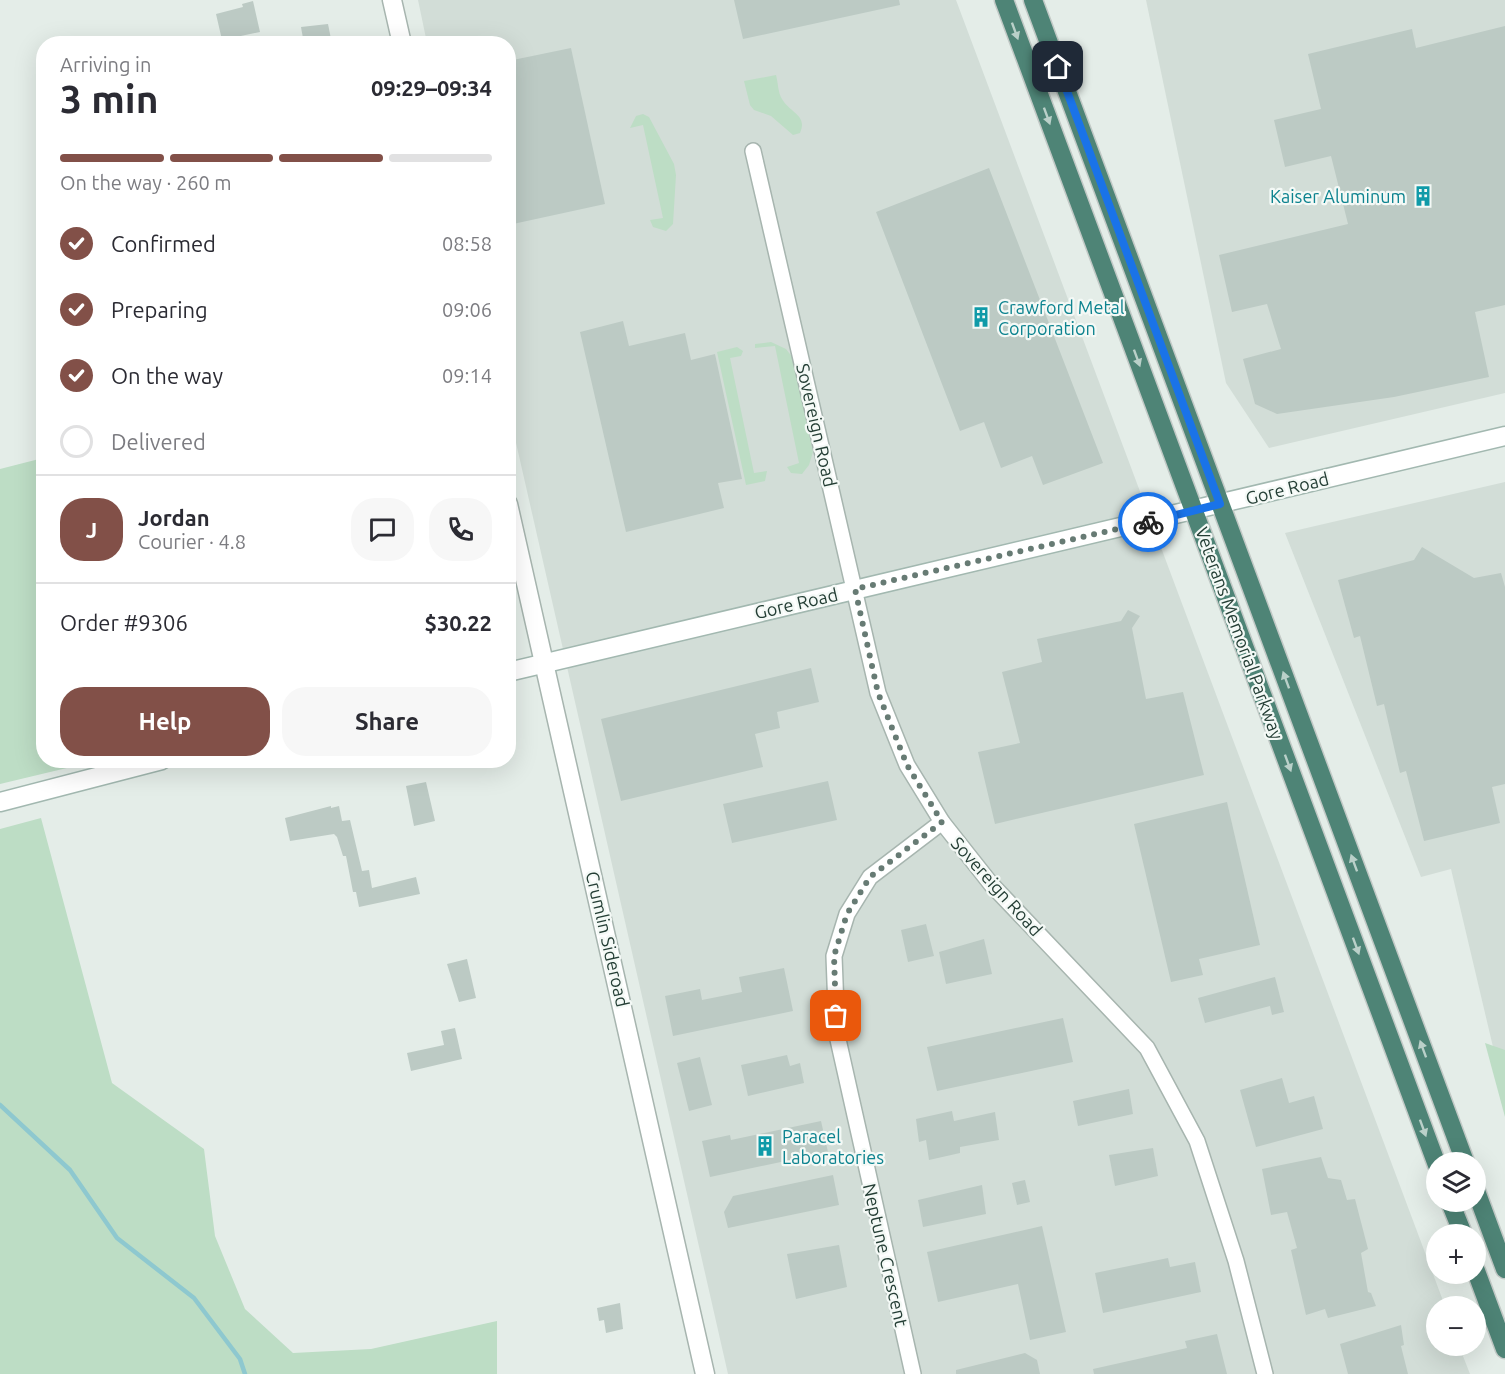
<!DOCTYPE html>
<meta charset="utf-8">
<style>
:root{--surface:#fff;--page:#f7f7f7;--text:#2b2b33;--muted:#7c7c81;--line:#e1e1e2;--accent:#825048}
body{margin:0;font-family:Ubuntu,sans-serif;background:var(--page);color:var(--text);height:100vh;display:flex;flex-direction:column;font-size:22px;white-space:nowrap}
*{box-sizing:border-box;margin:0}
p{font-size:20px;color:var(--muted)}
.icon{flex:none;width:33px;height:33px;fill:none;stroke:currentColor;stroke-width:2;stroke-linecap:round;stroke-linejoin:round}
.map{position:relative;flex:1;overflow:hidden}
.side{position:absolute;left:36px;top:36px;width:480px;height:732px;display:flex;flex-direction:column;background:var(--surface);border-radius:24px;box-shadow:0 6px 24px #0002}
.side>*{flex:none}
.fabs{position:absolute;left:1426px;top:1152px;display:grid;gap:12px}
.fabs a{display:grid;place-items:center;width:60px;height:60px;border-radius:50%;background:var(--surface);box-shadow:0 6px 24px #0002;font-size:30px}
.pin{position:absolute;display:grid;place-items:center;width:51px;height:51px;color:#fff;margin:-26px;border-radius:12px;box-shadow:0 3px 9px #0006}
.courier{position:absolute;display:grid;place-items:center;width:60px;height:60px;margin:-30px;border:4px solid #1a73e8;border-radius:50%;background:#fff;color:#222;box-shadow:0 2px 8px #0007}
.headline em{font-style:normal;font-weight:700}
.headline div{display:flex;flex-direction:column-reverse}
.headline{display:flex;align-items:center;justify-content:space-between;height:102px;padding:0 24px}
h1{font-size:39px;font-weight:700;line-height:45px}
.bar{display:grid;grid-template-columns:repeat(4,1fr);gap:9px 6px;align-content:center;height:72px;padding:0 24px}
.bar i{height:8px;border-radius:4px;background:var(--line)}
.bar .selected{background:var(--accent)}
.bar p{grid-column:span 4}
.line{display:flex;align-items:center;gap:15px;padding:0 24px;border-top:2px solid var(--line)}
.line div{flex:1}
.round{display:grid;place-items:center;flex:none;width:63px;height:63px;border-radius:24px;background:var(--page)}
ol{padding:0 24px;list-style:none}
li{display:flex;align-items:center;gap:18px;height:66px}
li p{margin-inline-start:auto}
li .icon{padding:6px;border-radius:50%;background:var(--accent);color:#fff;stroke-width:4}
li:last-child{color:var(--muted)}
li i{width:33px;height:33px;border:3px solid var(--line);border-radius:50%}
.primary-button{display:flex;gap:12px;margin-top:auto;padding:12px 24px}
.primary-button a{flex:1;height:69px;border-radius:24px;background:var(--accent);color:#fff;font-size:24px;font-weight:700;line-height:69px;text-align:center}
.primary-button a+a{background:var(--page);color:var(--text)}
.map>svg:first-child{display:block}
.built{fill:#d2ddd7}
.green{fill:#bdddc5}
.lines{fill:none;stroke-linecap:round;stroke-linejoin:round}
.stream{stroke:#8ec8cf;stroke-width:4.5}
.building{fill:#bccac4}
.minor-casing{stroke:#a7b5af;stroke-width:18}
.tertiary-casing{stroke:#a7b5af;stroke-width:21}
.secondary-casing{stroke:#a2b8b0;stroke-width:21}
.trunk-casing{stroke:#c2c9c6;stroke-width:21}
.minor{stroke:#fff;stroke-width:15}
.tertiary{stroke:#fff;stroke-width:18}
.secondary{stroke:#fff;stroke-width:18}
.trunk{stroke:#4e8476;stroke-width:18}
.oneway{fill:#bad0c9}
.done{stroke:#677b74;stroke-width:6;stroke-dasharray:0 10.8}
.route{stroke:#1a73e8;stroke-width:8}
.labels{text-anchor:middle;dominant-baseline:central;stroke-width:4.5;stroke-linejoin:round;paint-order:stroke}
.culture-label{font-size:18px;fill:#0d838f;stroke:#f4f9f6;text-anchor:start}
.street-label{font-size:18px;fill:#243e35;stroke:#f4f9f6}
</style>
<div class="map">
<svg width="1505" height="1374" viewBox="0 0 1505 1374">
<rect width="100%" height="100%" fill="#e4ede8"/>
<!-- built -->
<g class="built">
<polygon points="418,0 956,0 1445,1306 1437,1306 1437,1346 1459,1346 1470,1374 728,1374 509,412 508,44 427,43"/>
<polygon points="1146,0 1505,0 1505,393 1269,448 1226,383"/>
<polygon points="1505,482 1505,1084 1502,1085 1451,869 1421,877 1285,533"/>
</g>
<!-- green -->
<g class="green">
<path d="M 776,75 C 778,82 778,93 782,99 C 790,113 808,115 800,133 L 793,135 L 771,116 L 754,110 L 750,105 L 744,81 Z"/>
<polygon points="643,114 649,117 674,164 676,175 673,224 666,231 653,227 650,220 663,218 643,125 630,128 636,116"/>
<polygon points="771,342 786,349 793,358 813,452 809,465 802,474 791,473 787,467 799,463 775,346 755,348 755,344"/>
<polygon points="737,347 743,351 741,356 730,358 754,473 767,471 765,481 746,485 717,352"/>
<polygon points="43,458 44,760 96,761 0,784 0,469"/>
<polygon points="41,818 112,1083 204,1149 215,1236 245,1309 293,1353 371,1349 497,1321 497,1374 0,1374 0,829"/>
<polygon points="1485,1043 1505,1050 1505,1117"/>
</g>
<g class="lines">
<!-- stream -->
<polyline class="stream" points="0,1105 70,1170 117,1238 194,1298 240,1359 245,1374"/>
</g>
<!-- building -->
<g class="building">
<polygon points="734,0 899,0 900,5 743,39"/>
<polygon points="253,1 260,32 222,40 216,14 243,7 242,4"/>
<polygon points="328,24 332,44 304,44 301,27"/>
<polygon points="1505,26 1505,305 1475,312 1489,377 1394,397 1277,414 1255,404 1243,359 1281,349 1267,304 1232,312 1219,255 1348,224 1331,156 1285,167 1274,120 1321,109 1308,54 1412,29 1416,48"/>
<polygon points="571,48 605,204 513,224 508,204 508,61"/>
<polygon points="989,168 1103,463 1043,485 1032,456 1001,468 984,422 960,431 876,212"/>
<polygon points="623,321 629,346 685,333 691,360 715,354 742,479 718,483 724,508 626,532 580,332"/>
<polygon points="1422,547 1474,578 1501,573 1505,587 1505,784 1492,787 1500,823 1424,841 1406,771 1400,773 1384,704 1377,706 1360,636 1354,638 1338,580 1414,560"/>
<polygon points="1128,610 1140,616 1132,628 1146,699 1183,692 1204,775 995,824 978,752 1020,743 1002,672 1042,662 1037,639 1121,621"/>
<polygon points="811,668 819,702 777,712 780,728 755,734 763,767 621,801 601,719"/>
<polygon points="828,781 837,820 732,843 723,804"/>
<polygon points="426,782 435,821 414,826 406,786"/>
<polygon points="1227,802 1260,945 1199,959 1203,975 1171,982 1134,824"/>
<polygon points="331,806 331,808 339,806 342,821 350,820 362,871 369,870 372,888 416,877 420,894 359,907 356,892 353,892 346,856 343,856 337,837 334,834 290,841 285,818"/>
<polygon points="926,924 934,956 908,962 901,930"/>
<polygon points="984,939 992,974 946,984 939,952"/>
<polygon points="467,959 476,998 459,1002 447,964"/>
<polygon points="784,968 793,1011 673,1036 665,996 700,989 702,1000 742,992 739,977"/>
<polygon points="1275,977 1284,1012 1272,1015 1270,1006 1205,1023 1198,998"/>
<polygon points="1063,1018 1073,1062 937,1091 927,1047"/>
<polygon points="455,1028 462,1059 411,1071 407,1053 444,1045 441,1031"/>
<polygon points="787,1055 790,1066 800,1063 804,1083 748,1096 741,1065"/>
<polygon points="700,1057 712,1105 689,1111 677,1063"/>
<polygon points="1282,1078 1289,1103 1314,1096 1323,1129 1256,1147 1240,1090"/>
<polygon points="1129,1089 1133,1114 1078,1126 1073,1101"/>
<polygon points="952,1111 954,1121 995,1112 999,1140 960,1147 960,1153 929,1160 926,1140 919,1142 916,1119"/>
<polygon points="821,1121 828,1152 710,1177 702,1141 730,1135 731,1140"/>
<polygon points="1153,1148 1158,1176 1115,1186 1109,1155"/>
<polygon points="1321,1157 1328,1178 1341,1180 1347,1200 1355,1199 1368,1249 1361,1253 1368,1292 1371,1293 1376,1306 1328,1318 1325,1309 1306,1315 1291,1250 1297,1248 1287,1212 1271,1215 1262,1169"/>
<polygon points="833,1175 839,1205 728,1228 724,1212 733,1196"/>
<polygon points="1025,1180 1030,1202 1017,1205 1012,1183"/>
<polygon points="982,1185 986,1214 923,1227 918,1200"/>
<polygon points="1042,1226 1066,1332 1030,1340 1018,1284 938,1302 927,1252"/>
<polygon points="839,1245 847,1287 796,1299 787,1254"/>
<polygon points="1168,1258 1170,1267 1195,1262 1201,1292 1103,1313 1095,1273"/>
<polygon points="620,1303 623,1329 606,1333 604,1320 599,1321 597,1308"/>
<polygon points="1401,1325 1404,1345 1401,1346 1408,1374 1348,1374 1340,1344"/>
<polygon points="1217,1334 1227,1374 1094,1374 1093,1369 1187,1348 1185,1341"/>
<polygon points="1025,1353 1037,1360 1040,1374 956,1374 956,1370"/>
</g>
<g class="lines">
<!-- minor casing -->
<g class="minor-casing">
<g id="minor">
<polyline points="753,151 878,693 907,765 942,822 991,884 1147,1048 1197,1141 1236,1261 1265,1374"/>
<polyline points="913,1374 837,1035 834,956 847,914 870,877 942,822"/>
</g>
</g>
<!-- tertiary casing -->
<g class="tertiary-casing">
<g id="tertiary">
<polyline points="392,0 402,44"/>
<polyline points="508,504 705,1374"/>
</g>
</g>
<!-- secondary casing -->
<g class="secondary-casing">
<g id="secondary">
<polyline points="508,672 1505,436"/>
<polyline points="0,802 162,760"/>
</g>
</g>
<!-- trunk casing -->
<g class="trunk-casing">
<g id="trunk">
<polyline points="1004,0 1437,1165"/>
<polyline points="1033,0 1465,1162"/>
<polyline points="1476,1191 1505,1269"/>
<polyline points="1450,1202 1463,1234"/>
<polyline points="1476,1271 1505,1349"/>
</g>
</g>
<!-- minor -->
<use href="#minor" class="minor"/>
<!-- tertiary -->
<use href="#tertiary" class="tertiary"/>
<!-- secondary -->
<use href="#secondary" class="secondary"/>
<!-- trunk -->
<use href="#trunk" class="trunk"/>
</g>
<!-- one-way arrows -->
<defs><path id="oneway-solid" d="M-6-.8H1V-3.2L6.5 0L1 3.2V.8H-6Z" transform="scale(1.5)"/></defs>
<g class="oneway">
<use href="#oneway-solid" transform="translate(1015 31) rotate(70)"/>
<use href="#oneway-solid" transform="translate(1047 116) rotate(70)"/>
<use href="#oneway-solid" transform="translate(1137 358) rotate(70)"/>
<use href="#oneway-solid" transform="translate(1286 680) rotate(-110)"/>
<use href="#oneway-solid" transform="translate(1288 763) rotate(70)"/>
<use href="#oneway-solid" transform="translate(1354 863) rotate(-110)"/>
<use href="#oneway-solid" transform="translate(1356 946) rotate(70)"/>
<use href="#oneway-solid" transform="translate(1423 1049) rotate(-110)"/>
<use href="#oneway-solid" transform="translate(1423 1128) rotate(70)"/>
</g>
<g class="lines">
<!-- done -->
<polyline class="done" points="836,1016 834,956 847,914 870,877 942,822 907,765 878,693 855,589 1148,522"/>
<!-- route -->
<polyline class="route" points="1058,67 1220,504 1148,522"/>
</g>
<!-- icons -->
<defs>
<g id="building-bare" transform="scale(1.62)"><path d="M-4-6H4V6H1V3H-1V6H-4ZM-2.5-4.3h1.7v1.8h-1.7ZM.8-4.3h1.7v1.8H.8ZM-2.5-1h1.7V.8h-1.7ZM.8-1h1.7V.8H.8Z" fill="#0f9aa8" stroke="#f4f9f6" stroke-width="2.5" paint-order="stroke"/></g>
</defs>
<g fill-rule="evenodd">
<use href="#building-bare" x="1423" y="196"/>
<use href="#building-bare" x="981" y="317"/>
<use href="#building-bare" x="765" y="1146"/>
</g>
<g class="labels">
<!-- culture labels -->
<g class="culture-label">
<text x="1406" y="196" text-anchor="end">Kaiser Aluminum</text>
<text x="998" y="307">Crawford Metal<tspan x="998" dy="21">Corporation</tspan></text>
<text x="782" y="1136">Paracel<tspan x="782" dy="21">Laboratories</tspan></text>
</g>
<!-- street labels -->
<g class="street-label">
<text transform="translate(817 425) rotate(77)">Sovereign Road</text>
<text transform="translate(1287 488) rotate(-14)">Gore Road</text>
<text transform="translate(796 603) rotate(-13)">Gore Road</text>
<text transform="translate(1240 633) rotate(70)">Veterans Memorial Parkway</text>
<text transform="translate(997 886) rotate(48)">Sovereign Road</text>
<text transform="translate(608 939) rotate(77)">Crumlin Sideroad</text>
<text transform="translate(886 1255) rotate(77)">Neptune Crescent</text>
</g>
</g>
</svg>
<div class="fabs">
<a><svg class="icon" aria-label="layers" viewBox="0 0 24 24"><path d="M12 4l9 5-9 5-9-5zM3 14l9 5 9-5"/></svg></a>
<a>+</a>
<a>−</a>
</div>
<div class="pin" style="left:836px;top:1016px;background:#ea580c"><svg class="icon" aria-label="bag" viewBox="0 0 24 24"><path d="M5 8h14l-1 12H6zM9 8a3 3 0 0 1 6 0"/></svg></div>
<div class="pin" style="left:1058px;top:67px;background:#1f2937"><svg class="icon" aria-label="home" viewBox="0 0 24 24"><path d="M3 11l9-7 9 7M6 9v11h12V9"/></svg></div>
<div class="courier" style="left:1148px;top:522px"><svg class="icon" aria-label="bike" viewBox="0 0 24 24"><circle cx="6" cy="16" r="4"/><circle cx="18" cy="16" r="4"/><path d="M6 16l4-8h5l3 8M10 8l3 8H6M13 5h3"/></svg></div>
<section class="side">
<div class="headline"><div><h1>3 min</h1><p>Arriving in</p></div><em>09:29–09:34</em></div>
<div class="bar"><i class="selected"></i><i class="selected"></i><i class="selected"></i><i></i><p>On the way · 260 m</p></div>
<ol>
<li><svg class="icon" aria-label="check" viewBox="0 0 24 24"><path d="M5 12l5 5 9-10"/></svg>Confirmed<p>08:58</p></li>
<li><svg class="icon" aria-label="check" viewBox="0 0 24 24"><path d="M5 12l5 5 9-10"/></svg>Preparing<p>09:06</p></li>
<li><svg class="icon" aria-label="check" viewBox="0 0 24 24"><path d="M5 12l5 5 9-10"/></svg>On the way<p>09:14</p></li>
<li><i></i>Delivered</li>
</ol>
<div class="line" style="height:108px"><b class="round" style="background:var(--accent);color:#fff">J</b><div><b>Jordan</b><p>Courier · 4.8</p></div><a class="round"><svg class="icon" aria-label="chat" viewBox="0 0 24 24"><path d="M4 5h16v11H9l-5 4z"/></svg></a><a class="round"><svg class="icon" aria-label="phone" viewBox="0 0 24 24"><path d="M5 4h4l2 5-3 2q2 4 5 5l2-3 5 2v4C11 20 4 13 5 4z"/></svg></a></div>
<div class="line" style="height:78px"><div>Order #9306</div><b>$30.22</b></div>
<div class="primary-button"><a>Help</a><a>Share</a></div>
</section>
</div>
